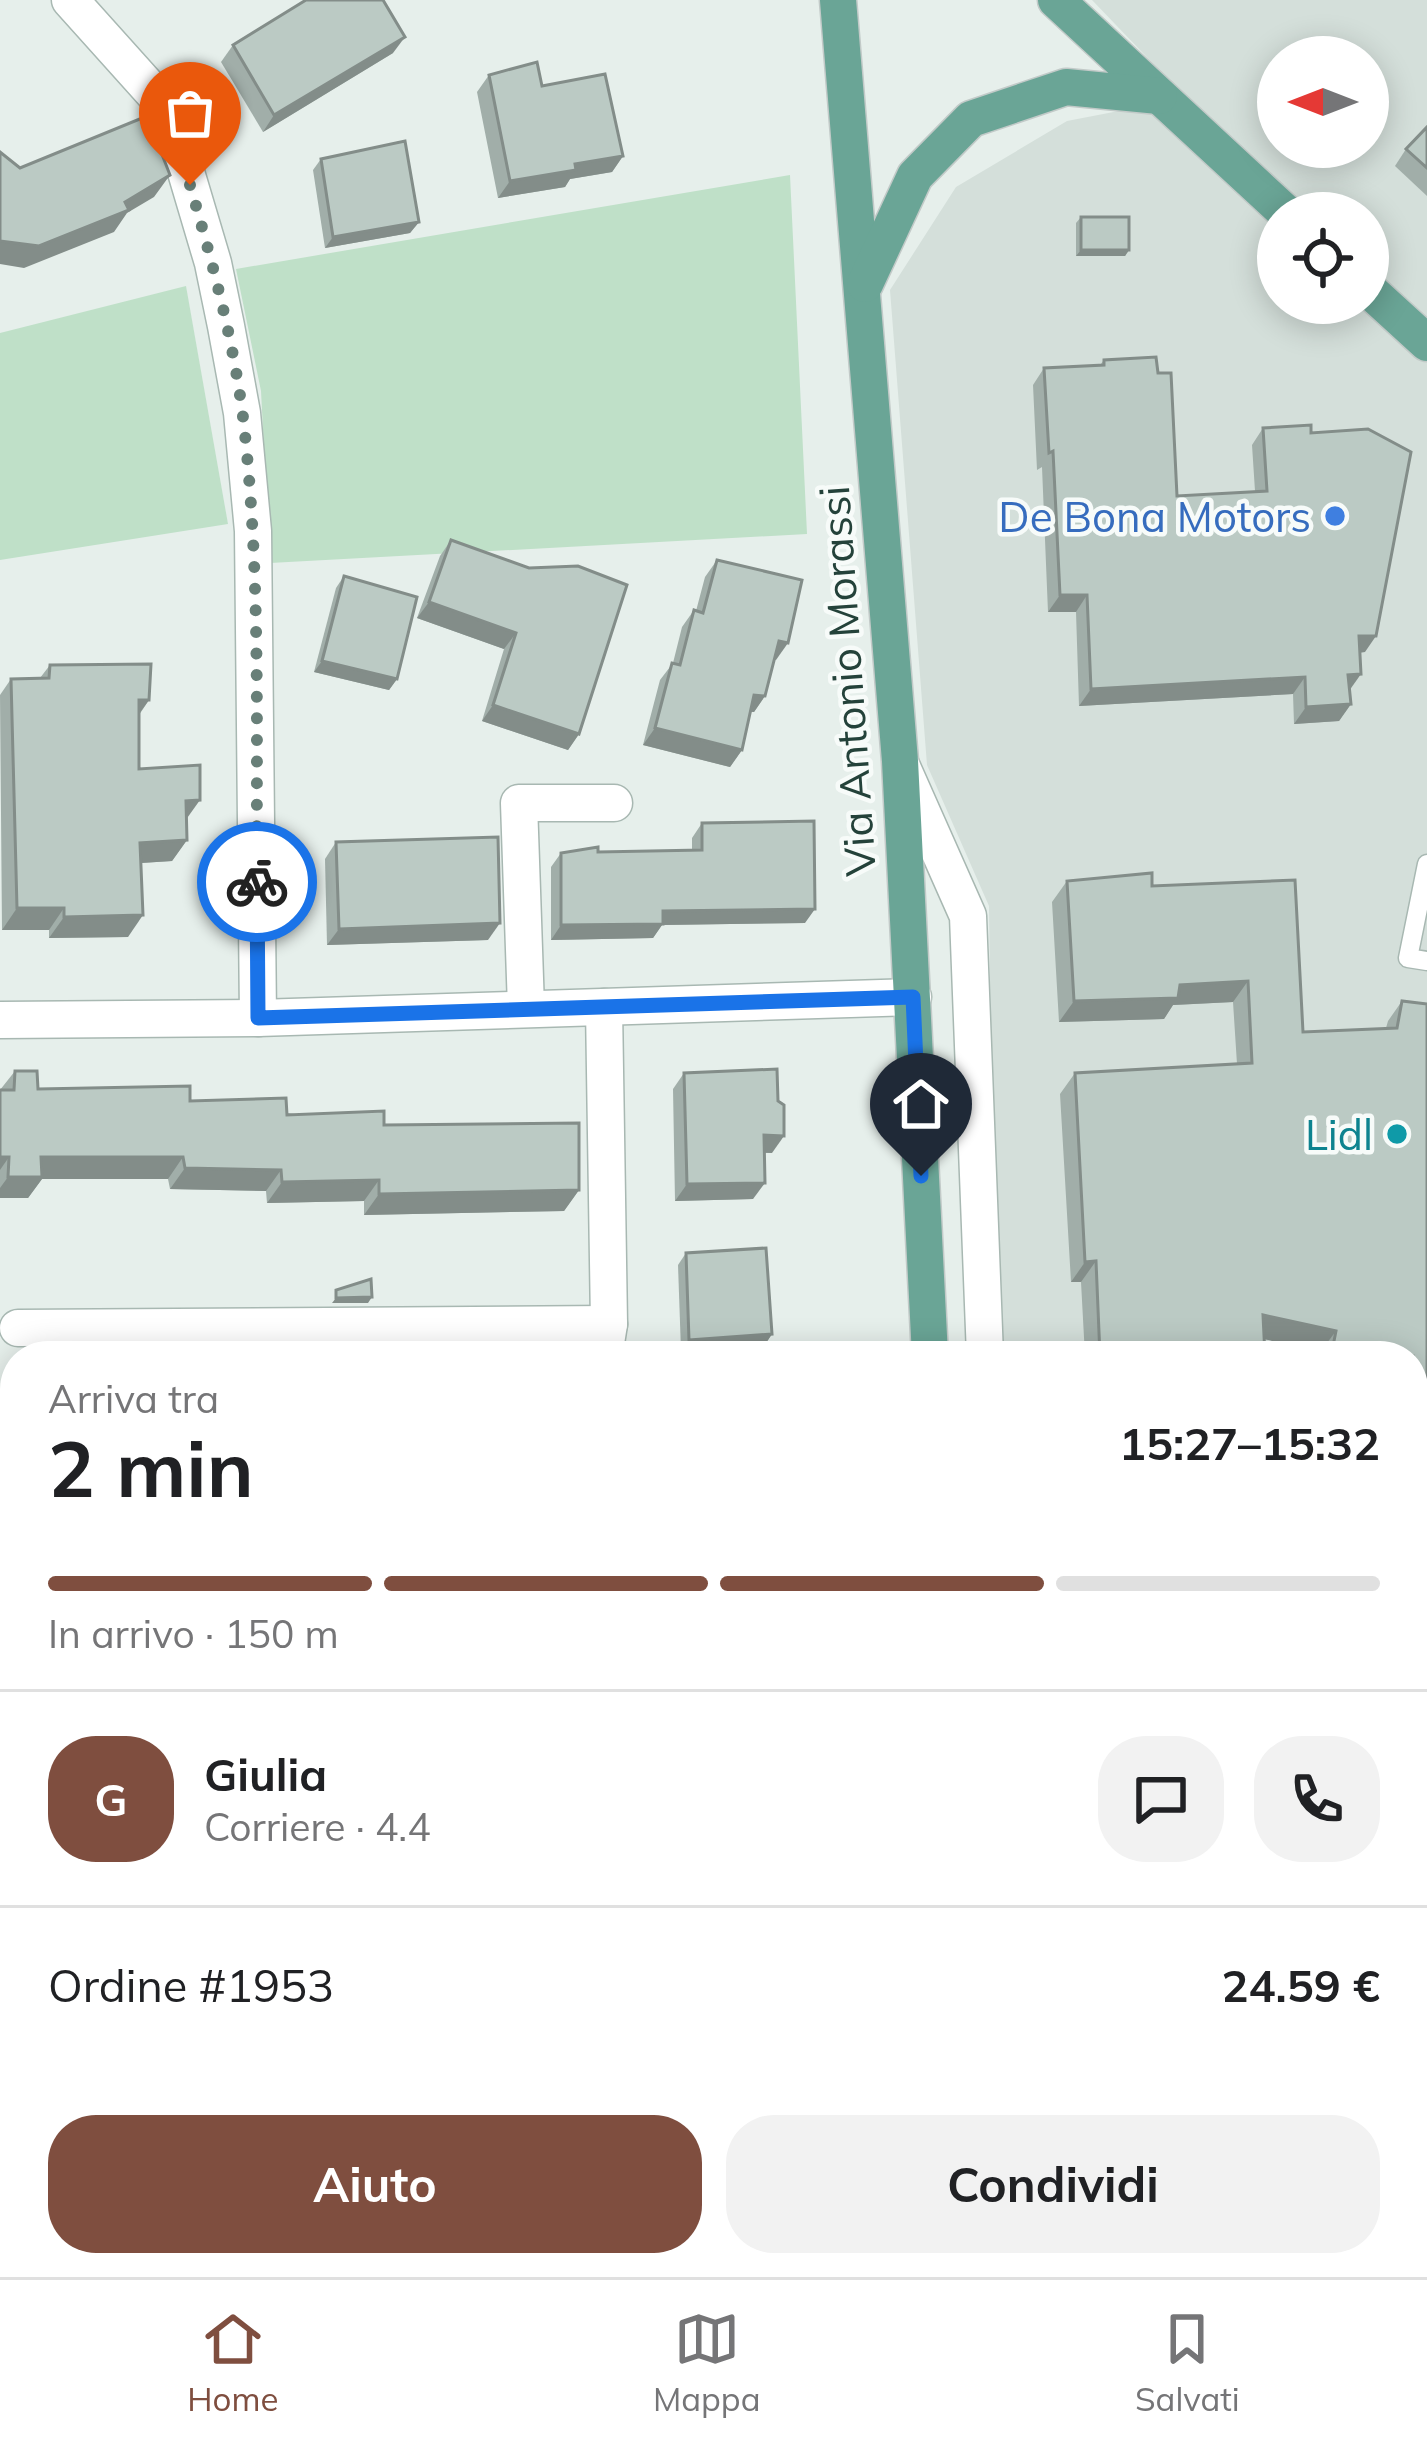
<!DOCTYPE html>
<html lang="it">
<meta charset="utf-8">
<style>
:root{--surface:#fff;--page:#f2f2f2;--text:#202124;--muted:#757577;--line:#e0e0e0;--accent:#7f4e3f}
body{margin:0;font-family:Mulish,sans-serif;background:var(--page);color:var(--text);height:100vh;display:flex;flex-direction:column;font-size:45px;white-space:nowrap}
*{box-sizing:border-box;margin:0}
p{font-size:39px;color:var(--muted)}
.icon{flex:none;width:66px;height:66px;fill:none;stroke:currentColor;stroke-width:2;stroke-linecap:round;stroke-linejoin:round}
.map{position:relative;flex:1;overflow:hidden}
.drawer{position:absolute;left:0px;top:1341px;width:1428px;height:936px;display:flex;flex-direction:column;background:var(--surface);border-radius:48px 48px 0 0;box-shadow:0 6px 30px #0003}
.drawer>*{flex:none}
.needle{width:78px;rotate:270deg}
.tools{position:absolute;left:1257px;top:36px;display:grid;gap:24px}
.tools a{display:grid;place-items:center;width:132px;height:132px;border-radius:50%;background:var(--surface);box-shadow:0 6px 30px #0003;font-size:60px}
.pin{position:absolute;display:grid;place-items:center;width:102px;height:102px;color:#fff;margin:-123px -51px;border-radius:50% 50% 50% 0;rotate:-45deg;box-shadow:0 0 12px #0007}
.pin .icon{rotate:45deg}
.courier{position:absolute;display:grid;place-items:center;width:120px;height:120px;margin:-60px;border:9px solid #1a73e8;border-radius:50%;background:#fff;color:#222;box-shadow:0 3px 15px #0007}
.overview em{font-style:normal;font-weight:700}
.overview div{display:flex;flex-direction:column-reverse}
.overview{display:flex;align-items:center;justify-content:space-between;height:204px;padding:0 48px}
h1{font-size:78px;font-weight:700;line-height:90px}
.bar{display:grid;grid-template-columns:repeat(4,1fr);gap:18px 12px;align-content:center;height:144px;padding:0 48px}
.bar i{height:15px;border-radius:9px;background:var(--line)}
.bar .selected{background:var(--accent)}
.bar p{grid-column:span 4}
.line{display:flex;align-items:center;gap:30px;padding:0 48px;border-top:3px solid var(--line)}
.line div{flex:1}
.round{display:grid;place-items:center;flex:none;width:126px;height:126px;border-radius:48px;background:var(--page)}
.cta{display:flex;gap:24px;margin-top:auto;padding:24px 48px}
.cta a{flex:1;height:138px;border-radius:48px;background:var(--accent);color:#fff;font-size:48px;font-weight:700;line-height:138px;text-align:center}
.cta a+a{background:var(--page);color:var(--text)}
.tab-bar{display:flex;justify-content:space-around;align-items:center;height:168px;border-top:3px solid var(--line);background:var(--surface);font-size:33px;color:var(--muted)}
.tab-bar a{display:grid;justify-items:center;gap:6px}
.tab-bar .selected{color:var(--accent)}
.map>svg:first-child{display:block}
.built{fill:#d4dfda;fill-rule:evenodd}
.green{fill:#bfe0c8}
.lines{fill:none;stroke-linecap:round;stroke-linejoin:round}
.lane-casing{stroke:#a8b8b2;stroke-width:21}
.street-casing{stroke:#a8b8b2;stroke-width:39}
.primary-casing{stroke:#c2cac8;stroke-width:39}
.lane{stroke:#fff;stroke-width:18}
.street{stroke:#fff;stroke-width:36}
.primary{stroke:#6aa596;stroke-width:36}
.wall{fill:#a1aea9}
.shaded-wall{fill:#838d89}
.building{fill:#bbcac4;stroke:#838d89;stroke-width:3}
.done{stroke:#687f78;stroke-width:12;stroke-dasharray:0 21.6}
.route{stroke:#1a73e8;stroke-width:15}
.shop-dot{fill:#3f7fe0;stroke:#f7fbf9;stroke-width:4.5}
.culture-dot{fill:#0f9aa8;stroke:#f7fbf9;stroke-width:4.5}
.labels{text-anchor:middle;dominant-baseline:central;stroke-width:9;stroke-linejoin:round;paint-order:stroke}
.shop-label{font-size:42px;fill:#366cbe;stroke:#f7fbf9;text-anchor:end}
.street-label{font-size:42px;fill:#24423a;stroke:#f7fbf9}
.culture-label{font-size:42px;fill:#0d838f;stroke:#f7fbf9;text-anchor:end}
</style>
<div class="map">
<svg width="1427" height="2277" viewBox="0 0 1427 2277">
<rect width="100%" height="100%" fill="#e6efeb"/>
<!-- built -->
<path class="built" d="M 1092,0 L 1427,0 L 1427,2277 L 1009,2277 L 1009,2262 L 1413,2262 L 1413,1356 L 995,1356 L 989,906 L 927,765 L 890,290 L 956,187 L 1067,121 L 1186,98 ZM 1278,57 L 1368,57 L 1368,147 L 1278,147 ZM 1278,213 L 1368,213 L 1368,303 L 1278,303 Z"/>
<!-- green -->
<g class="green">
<polygon points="790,175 807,534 270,563 261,391 236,269"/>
<polygon points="186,286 228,524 0,560 0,333"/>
</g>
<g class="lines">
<!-- lane casing -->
<g class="lane-casing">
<g id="lane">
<polyline points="1427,864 1408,958 1427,961"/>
<polyline points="1146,2277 1147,2262"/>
<polyline points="1295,2277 1296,2262"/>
</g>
</g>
<!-- street casing -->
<g class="street-casing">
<g id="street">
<polyline points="70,0 167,108 213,263 226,326 242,413 253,531 258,1018"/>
<polyline points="901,765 968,916 985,1356"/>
<polyline points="604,1007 609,1324 604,1356"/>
<polyline points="526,1008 519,803 614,803"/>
<polyline points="0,1020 258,1018 913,997"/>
<polyline points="18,1328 609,1324"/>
<polyline points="1413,1757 1427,1767"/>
<polyline points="0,2238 15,2246"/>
<polyline points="44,2262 64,2273 314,2277"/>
<polyline points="401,2277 431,2262"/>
</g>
</g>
<!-- primary casing -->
<g class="primary-casing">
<g id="primary">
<polyline points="838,0 900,761 930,1356"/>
<polyline points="1056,0 1286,213"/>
<polyline points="865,284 915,176 971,119 1066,87 1159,96"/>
<polyline points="1368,289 1427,343"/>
<polyline points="974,2262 975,2277"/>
</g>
</g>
<!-- lane -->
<use href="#lane" class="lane"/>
<!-- street -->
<use href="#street" class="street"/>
<!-- primary -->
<use href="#primary" class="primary"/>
</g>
<!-- wall -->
<g class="wall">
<polygon points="233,45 393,53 263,132 221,62"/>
<polygon points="489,75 542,86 623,156 612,172 570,179 565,187 498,198 477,92"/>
<polygon points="1427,127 1427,196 1395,166 1406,149"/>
<polygon points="321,159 419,222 410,233 325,248 313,170"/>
<polygon points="1081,217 1129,250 1125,256 1076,256 1076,223"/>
<polygon points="1104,360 1177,496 1255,491 1252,445 1263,428 1311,433 1365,652 1360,653 1350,690 1351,704 1339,721 1294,724 1293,694 1079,706 1076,612 1048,612 1042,467 1037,470 1033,385 1044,368 1100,365"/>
<polygon points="451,540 579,734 568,750 482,721 504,649 417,618 440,556"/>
<polygon points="717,560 776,660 774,660 765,696 754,712 750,712 742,750 730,767 643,745 660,680 673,663 682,627 694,610 696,611 705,577"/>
<polygon points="344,576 397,679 389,690 314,672 336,588"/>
<polygon points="50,665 149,700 139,715 139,769 187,818 187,840 172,861 141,863 128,937 49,938 49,930 2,930 0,695 11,679 40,678"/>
<polygon points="702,823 805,923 662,925 653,938 551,940 551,867 561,853 692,850 692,838"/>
<polygon points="336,842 488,940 327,945 325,859"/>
<polygon points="1067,881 1152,886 1303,1032 1386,1028 1388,1021 1402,1001 1427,1669 1413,1666 1413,1356 1320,1356 1321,1351 1265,1339 1265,1356 1085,1356 1081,1282 1071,1282 1060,1094 1075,1073 1237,1064 1233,1002 1173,1005 1164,1019 1059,1022 1052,902"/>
<polygon points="15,1071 38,1089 190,1101 384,1125 579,1190 564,1211 364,1215 364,1201 267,1203 266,1191 170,1189 168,1179 42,1179 28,1198 0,1198 0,1090"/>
<polygon points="684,1073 772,1153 764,1153 753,1199 675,1201 673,1089"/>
<polygon points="686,1253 772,1334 764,1346 681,1351 678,1265"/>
<polygon points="15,1386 15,1481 5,1480 2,1404"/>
<polygon points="15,1642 15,1735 0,1741 0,1648"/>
<polygon points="1314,2262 1413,2262 1426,2277 1309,2277 1309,2269"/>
</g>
<!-- shaded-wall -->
<g class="shaded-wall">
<polygon points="405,37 393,53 263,132 274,115"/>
<polygon points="623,156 612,172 570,179 565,187 498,198 510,181 575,164"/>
<polygon points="170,175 154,197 127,213 114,232 24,268 0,264 0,241 125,202"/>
<polygon points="419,222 410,233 325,248 333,237"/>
<polygon points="1081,250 1129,250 1125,256 1076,256"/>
<polygon points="1060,595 1087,595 1076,612 1048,612"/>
<polygon points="429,602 516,633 504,649 417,618"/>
<polygon points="1359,636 1376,636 1365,652 1347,653"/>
<polygon points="779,641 788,643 776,660 767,658"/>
<polygon points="322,661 397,679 389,690 314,672"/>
<polygon points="1361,674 1349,691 1348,675"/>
<polygon points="1305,677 1293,694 1079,706 1091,689"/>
<polygon points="754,695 765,696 754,712 742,711"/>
<polygon points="139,700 149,700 134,721"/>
<polygon points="1351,704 1339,721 1294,724 1306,707"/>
<polygon points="493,705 579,734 568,750 482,721"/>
<polygon points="655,728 742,750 730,767 643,745"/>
<polygon points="200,800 185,821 186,801"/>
<polygon points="187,840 172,861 125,864 140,843"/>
<polygon points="17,908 64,908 49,930 2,930"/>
<polygon points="815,909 805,923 662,925 653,938 551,940 561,925 663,911"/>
<polygon points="143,915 128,937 49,938 64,917"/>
<polygon points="500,923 488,940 327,945 339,929"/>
<polygon points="1248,981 1233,1002 1173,1005 1164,1019 1059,1022 1074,1001 1180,985"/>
<polygon points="764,1135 784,1136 772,1153 752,1152"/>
<polygon points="0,1157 9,1157 0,1170"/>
<polygon points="41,1157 183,1157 168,1179 42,1179 28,1198 0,1198 0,1188 8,1177"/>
<polygon points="185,1168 281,1170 266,1191 170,1189"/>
<polygon points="379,1180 364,1201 267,1203 282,1182"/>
<polygon points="765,1183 753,1199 675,1201 687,1184"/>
<polygon points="579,1190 564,1211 364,1215 379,1194"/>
<polygon points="1096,1261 1081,1282 1071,1282 1085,1262"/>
<polygon points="372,1297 368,1303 332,1303 336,1298"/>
<polygon points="1263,1315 1336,1331 1321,1351 1249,1336"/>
<polygon points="772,1334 764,1346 681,1351 689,1340"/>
<polygon points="15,1465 15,1481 5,1480"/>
<polygon points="1413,1643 1427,1645 1427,1669 1413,1666"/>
<polygon points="15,1720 15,1735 0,1741"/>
<rect x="1413" y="2139" width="14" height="17"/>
</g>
<!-- building -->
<g class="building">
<polygon points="306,0 383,0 405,37 274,115 233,45"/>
<polygon points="537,62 542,86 605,74 623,156 575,164 576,170 510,181 489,75"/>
<polygon points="147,116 170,175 125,202 129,210 39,246 0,241 0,152 20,168"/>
<polygon points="1427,127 1427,168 1406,149"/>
<polygon points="405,141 419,222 333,237 321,159"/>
<rect x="1081" y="217" width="48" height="33"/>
<polygon points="1156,357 1158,373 1171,373 1177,496 1267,491 1263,428 1311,425 1311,433 1368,429 1411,452 1376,636 1359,636 1361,674 1348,675 1351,704 1306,707 1305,677 1091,689 1087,595 1060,595 1053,451 1049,453 1044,368 1104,365 1104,360"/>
<polygon points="451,540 529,568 578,566 627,585 579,734 493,705 516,633 429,602"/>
<polygon points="717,560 802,580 788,643 779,641 765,696 754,695 742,750 655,728 672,663 680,665 694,610 703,613"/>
<polygon points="344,576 417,597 397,679 322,661"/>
<polygon points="151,664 149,700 139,700 139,769 200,765 200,800 186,801 187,840 140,843 143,915 64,917 64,908 17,908 11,679 49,678 50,665"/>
<polygon points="814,821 815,909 663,911 663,924 561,925 561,853 598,847 598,852 702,850 702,823"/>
<polygon points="498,837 500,923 339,929 336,842"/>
<polygon points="1152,873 1152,886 1295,880 1303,1032 1397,1028 1402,1001 1427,1004 1427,1645 1413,1643 1413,1356 1331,1356 1336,1331 1263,1315 1265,1356 1100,1356 1096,1261 1085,1262 1075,1073 1252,1063 1248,981 1180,985 1178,998 1074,1001 1067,881"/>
<polygon points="777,1069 778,1101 784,1105 784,1136 764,1135 765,1183 687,1184 684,1073"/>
<polygon points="15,1071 37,1071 38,1089 190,1086 190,1101 286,1098 287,1115 384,1111 384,1125 579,1123 579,1190 379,1194 379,1180 282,1182 281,1170 185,1168 183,1157 41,1157 42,1177 8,1177 9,1157 0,1157 0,1090 14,1090"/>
<polygon points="766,1248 772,1334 689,1340 686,1253"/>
<polygon points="371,1279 372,1297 336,1298 336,1290"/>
<polygon points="15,1642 15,1718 0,1675 0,1648"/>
<rect x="1413" y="1895" width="14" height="244"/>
<polygon points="15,2251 15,2262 18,2262 18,2277 0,2277 0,2252"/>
<polygon points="1413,2252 1425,2252 1426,2277 1321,2277 1321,2262 1413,2262"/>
</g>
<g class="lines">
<!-- done -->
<path class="done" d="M 190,185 C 212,261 233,338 243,417 C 261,570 256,727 257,882"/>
<!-- route -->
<polyline class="route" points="257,882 258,1018 913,997 921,1176"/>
</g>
<!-- markers -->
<circle class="shop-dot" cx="1335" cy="516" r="12"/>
<circle class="culture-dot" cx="1397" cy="1134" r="12"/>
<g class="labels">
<!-- shop labels -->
<g class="shop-label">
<text x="1311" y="516">De Bona Motors</text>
</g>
<!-- street labels -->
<g class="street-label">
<text transform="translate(847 681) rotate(-94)">Via Antonio Morassi</text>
</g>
<!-- culture labels -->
<g class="culture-label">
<text x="1373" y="1134">Lidl</text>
</g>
</g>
</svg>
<div class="tools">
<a><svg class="needle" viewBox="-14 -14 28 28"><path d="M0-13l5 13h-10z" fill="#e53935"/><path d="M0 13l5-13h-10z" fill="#757577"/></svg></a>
<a><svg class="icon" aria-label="locate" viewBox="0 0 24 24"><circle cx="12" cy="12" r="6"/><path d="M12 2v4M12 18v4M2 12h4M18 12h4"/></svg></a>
</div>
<div class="pin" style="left:190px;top:185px;background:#ea580c"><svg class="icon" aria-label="bag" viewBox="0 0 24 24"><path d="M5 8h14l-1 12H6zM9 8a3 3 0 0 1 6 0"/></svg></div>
<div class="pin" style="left:921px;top:1176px;background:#1f2937"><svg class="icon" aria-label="home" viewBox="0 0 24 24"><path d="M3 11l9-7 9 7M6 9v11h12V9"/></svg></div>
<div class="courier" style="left:257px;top:882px"><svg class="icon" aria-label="bike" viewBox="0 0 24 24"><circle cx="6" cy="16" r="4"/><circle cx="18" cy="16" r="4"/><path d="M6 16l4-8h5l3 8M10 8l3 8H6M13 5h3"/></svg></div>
<section class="drawer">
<div class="overview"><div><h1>2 min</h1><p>Arriva tra</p></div><em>15:27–15:32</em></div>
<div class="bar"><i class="selected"></i><i class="selected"></i><i class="selected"></i><i></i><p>In arrivo · 150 m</p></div>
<div class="line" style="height:216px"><b class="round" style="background:var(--accent);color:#fff">G</b><div><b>Giulia</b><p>Corriere · 4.4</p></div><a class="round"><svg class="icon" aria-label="chat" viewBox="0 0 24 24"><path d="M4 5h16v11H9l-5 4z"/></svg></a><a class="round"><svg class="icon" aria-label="phone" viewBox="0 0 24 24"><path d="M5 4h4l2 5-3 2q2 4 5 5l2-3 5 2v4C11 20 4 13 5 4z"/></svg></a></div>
<div class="line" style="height:156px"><div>Ordine #1953</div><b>24.59 €</b></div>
<div class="cta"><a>Aiuto</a><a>Condividi</a></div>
</section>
</div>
<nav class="tab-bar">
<a class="selected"><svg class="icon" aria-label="home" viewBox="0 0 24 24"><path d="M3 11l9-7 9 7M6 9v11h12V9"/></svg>Home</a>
<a><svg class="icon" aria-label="map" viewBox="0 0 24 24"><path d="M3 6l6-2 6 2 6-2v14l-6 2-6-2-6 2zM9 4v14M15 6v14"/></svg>Mappa</a>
<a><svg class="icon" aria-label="saved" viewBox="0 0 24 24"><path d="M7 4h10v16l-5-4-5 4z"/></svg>Salvati</a>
</nav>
